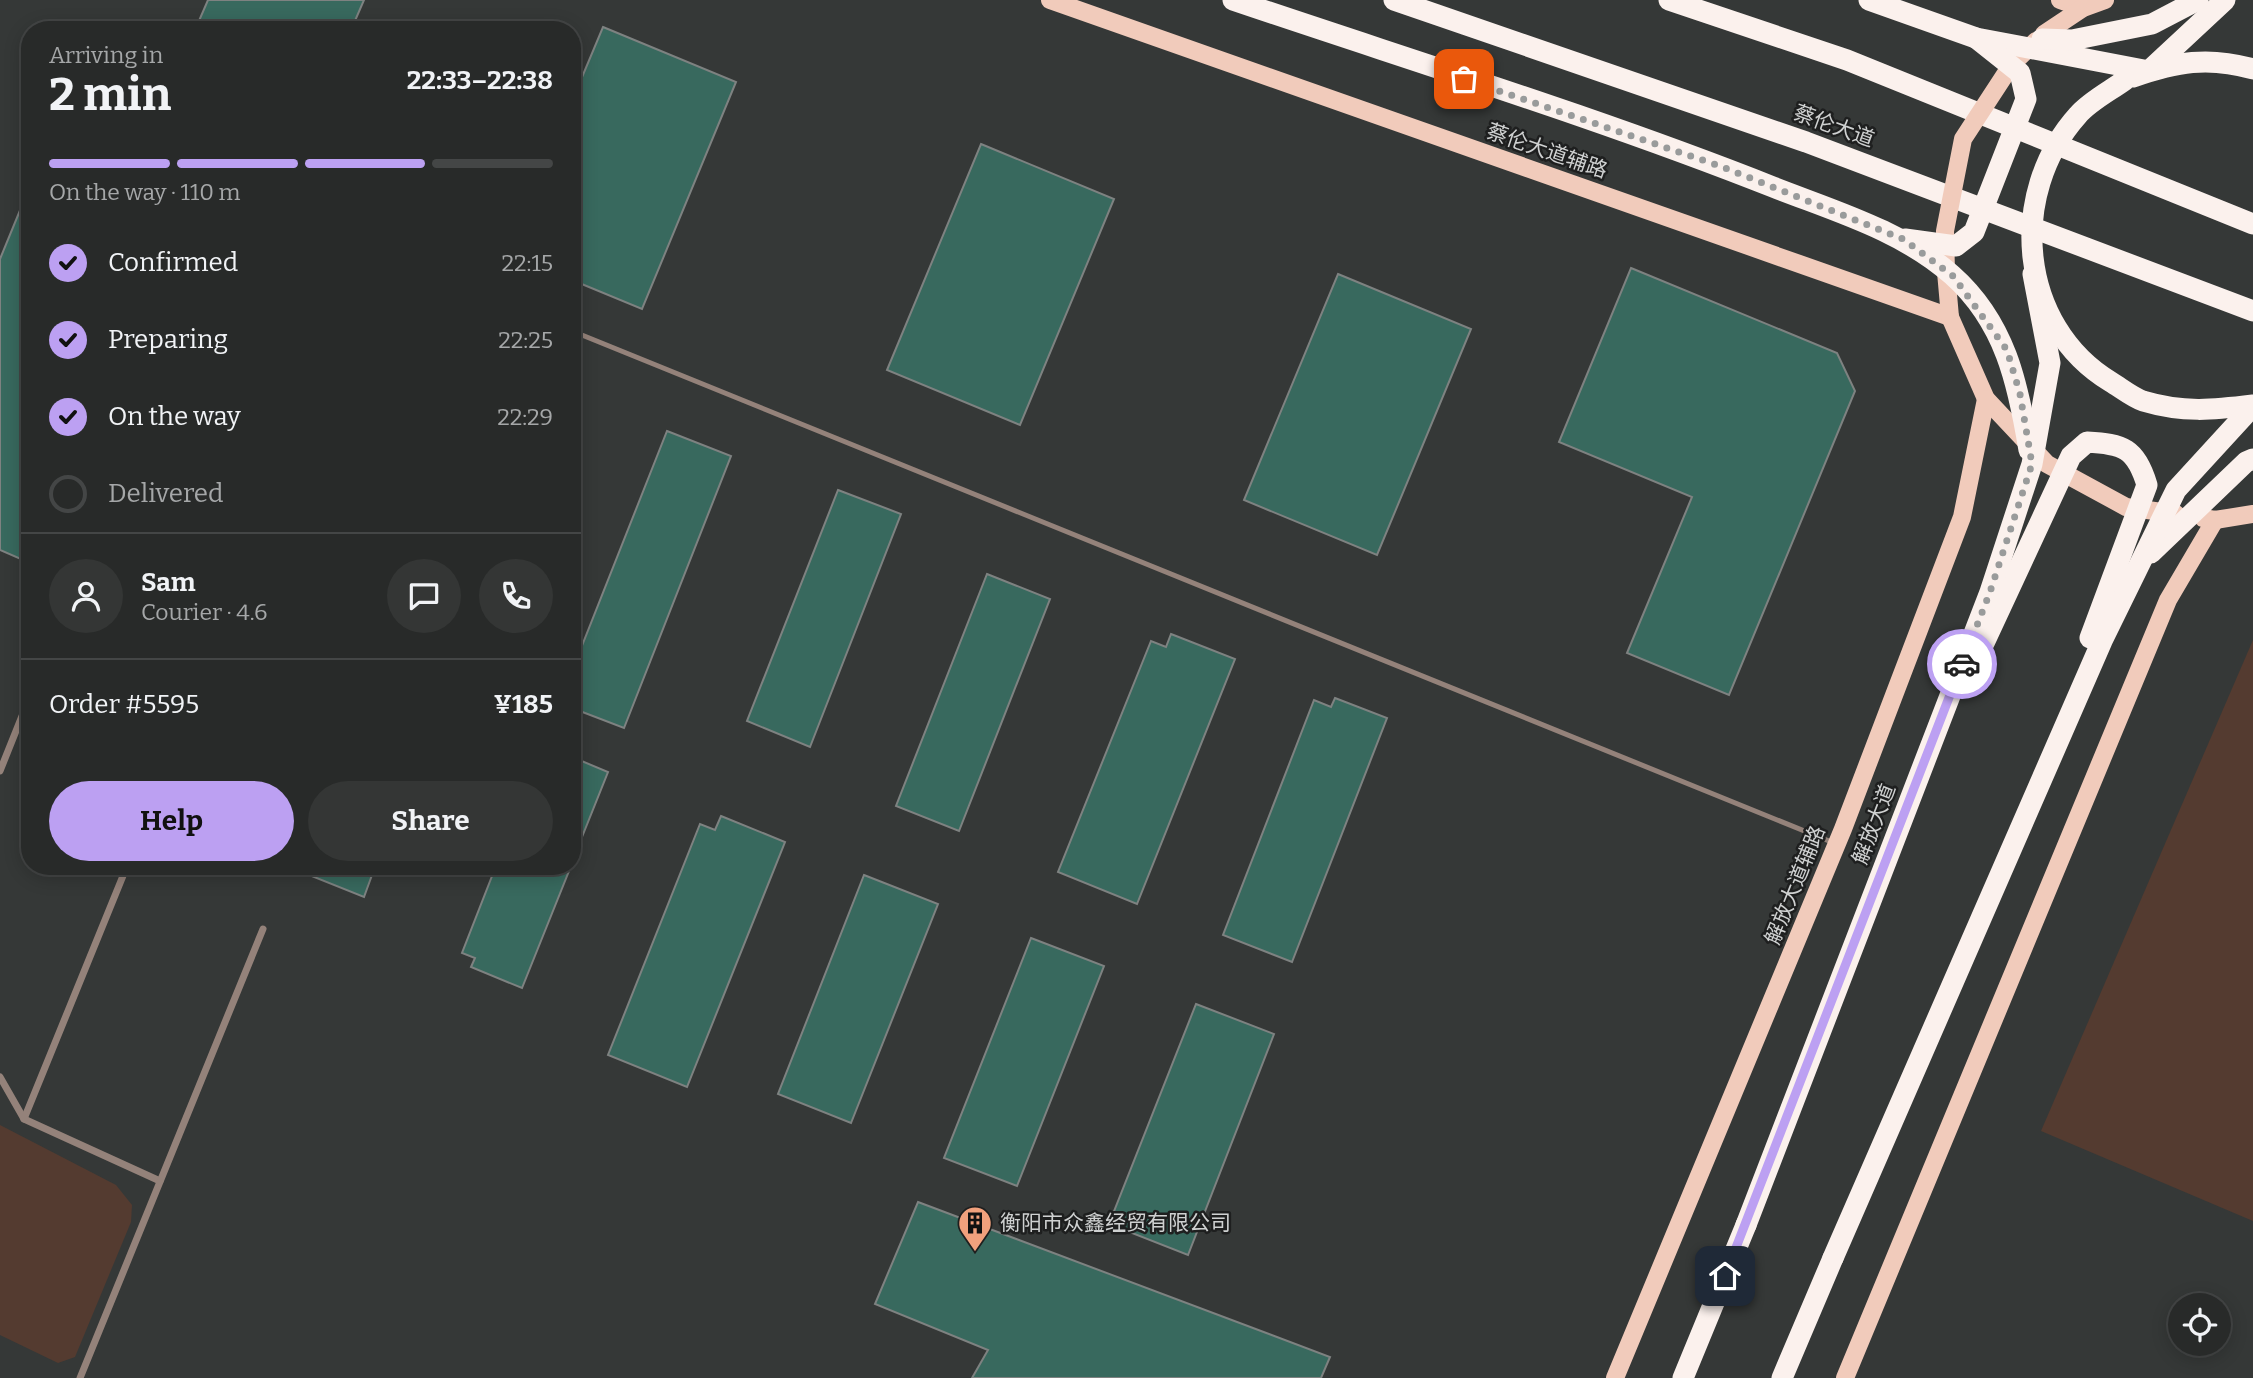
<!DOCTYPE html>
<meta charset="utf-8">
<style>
:root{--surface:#282a29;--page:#343635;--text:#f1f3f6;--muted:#a5a7a8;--line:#444646;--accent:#bca0f2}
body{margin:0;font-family:Bitter,"Noto Sans SC",serif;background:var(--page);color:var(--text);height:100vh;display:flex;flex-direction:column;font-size:26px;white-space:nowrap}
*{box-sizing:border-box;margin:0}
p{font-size:23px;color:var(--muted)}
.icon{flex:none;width:38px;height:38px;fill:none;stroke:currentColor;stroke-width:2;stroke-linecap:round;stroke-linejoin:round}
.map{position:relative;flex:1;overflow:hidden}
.drawer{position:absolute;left:21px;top:21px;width:560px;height:854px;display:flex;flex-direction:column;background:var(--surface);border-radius:28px;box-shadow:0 4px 18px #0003,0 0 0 2px var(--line)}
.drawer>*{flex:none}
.tools{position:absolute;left:2168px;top:1293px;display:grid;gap:14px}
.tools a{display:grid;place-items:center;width:63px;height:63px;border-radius:50%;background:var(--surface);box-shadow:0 4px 18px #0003,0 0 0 2px var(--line);font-size:35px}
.pin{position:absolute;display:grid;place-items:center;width:60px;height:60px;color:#fff;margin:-30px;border-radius:14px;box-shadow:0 4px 10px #0006}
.courier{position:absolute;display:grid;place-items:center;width:70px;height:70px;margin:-35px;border:5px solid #bca0f2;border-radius:50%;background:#fff;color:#222;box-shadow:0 2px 9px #0007}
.headline em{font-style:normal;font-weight:700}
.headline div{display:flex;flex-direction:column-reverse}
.headline{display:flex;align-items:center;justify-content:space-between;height:119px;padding:0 28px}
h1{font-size:46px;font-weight:700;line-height:52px}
.bar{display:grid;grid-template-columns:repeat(4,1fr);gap:10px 7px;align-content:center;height:84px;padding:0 28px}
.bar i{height:9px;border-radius:5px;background:var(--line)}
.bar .active{background:var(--accent)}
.bar p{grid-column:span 4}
.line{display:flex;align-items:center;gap:18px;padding:0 28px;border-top:2px solid var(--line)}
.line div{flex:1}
.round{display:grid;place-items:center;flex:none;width:74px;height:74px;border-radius:37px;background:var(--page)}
ol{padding:0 28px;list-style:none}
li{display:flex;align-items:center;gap:21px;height:77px}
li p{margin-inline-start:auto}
li .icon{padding:7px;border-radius:50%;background:var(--accent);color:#111;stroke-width:4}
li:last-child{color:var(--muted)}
li i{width:38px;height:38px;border:4px solid var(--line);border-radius:50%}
.primary-button{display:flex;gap:14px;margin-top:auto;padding:14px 28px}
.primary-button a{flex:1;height:80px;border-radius:42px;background:var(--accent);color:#111;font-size:28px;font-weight:700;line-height:80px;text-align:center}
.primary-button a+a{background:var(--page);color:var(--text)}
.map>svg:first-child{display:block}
.green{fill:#543b30}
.building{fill:#38695e;stroke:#7e8281;stroke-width:2}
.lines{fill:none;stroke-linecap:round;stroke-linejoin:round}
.lane{stroke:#94827a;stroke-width:5}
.street{stroke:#94827a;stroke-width:7}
.primary{stroke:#f1cbbb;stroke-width:18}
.highway{stroke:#fbf1ed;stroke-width:21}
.primary-bridge{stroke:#f1cbbb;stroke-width:18}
.highway-bridge{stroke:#fbf1ed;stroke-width:21}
.done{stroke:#999b9b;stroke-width:7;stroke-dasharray:0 12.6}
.route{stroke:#bca0f2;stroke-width:9}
.labels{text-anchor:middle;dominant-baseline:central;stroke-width:5;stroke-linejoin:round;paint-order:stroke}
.street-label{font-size:21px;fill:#cfd1d1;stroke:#1e1f1f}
.poi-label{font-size:21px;fill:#cfd1d1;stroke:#1e1f1f;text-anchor:start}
</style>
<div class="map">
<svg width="2253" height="1378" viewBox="0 0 2253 1378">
<rect width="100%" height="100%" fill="#353837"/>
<!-- green -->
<g class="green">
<polygon points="2253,640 2253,1221 2041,1131"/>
<polygon points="0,1125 116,1185 132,1205 131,1222 75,1357 58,1363 0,1335"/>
</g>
<!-- building -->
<g class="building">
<polygon points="208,0 364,0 351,30 195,30"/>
<polygon points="603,27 736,82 642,309 572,280 572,101"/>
<polygon points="981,144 1114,199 1020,425 887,370"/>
<polygon points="30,186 30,563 0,550 0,259"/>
<polygon points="1631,268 1837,353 1855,391 1729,695 1627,653 1692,497 1559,442"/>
<polygon points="1338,274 1471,329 1377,555 1244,500"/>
<polygon points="667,431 731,456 624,728 572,708 572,671"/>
<polygon points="838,490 901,514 810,747 747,721"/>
<polygon points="987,574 1050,599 959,831 896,806"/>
<polygon points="1171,634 1235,659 1137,904 1058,872 1151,641 1166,647"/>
<polygon points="1335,698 1387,718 1292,962 1223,935 1314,700 1331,707"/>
<polygon points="572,757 608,772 572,862"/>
<polygon points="721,816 785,842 687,1087 608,1055 700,824 715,830"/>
<polygon points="295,866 371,866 368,874 372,875 364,897 294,869"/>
<polygon points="496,866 571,866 522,988 471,967 475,958 462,953"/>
<polygon points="864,875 938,904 851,1123 778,1094"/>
<polygon points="1031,938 1104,966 1017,1186 944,1158"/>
<polygon points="1196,1004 1274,1034 1188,1255 1109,1224"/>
<polygon points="918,1202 1330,1357 1321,1378 972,1378 988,1350 875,1304"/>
</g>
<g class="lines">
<!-- lane -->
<polyline class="lane" points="572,331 1834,843"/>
<!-- street -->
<g class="street">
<polyline points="0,771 30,696"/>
<polyline points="0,1077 24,1119 160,1181"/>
<polyline points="24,1119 127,866"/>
<polyline points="80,1378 263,929"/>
</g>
<!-- primary -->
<g class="primary">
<polyline points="1050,0 1950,317"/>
<polyline points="2060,0 2083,8"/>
<polyline points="2044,34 2083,8 2105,0"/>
<polyline points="1946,272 1950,317 1986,399 2047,464 2126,507 2176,514"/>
<polyline points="2203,518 2215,520 2253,514"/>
<polyline points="1615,1378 1843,829 1962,517 1986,399"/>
<polyline points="1845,1378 2168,600 2215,520"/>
</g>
<!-- highway -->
<g class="highway">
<polyline points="1394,0 1806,142 2253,311"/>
<polyline points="1669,0 1847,60 2253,224"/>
<polyline points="2152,68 2225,0"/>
<path d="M 2133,77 C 2176,62 2208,56 2253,69"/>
<polyline points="1683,1378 1746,1225"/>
<polyline points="1782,1378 1833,1258"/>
</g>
<!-- primary-bridge -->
<polyline class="primary-bridge" points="1946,272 1945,231 1963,139 2012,64 2036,41"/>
<!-- highway-bridge -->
<g class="highway-bridge">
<path d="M 1233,0 C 1413,61 1596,117 1773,187 C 1834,211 1901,230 1952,275 C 2005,322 2018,383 2029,450"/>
<polyline points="1869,0 1976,38 2149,71"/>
<polyline points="2042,39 2072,40 2152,24 2198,0"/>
<path d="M 2125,80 C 2110,91 2090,101 2078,115 C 2007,194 2018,326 2111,382 C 2121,388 2132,397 2143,401 C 2183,413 2213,410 2253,405"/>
<polyline points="1905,239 1956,246 1974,232 2026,99 2020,73 1976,38"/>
<polyline points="2151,553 2246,462 2253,459"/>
<path d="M 1984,643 L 2071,456 L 2087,442 C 2123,444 2136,448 2147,485 L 2090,638"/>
<polyline points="1746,1225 1990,592 2032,464 2050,363 2033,274"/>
<polyline points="1833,1258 2102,641 2176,490 2253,406"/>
</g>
</g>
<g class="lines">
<!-- done -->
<polyline class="done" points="1464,79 1720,166 1903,239 1953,276 2007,350 2020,394 2032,464 1990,592 1962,664"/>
<!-- route -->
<polyline class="route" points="1725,1276 1962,664"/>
</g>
<!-- icons -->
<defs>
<g id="building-pin" transform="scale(1.75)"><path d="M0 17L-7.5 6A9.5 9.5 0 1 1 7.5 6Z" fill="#f1a17d" stroke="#1e1f1f"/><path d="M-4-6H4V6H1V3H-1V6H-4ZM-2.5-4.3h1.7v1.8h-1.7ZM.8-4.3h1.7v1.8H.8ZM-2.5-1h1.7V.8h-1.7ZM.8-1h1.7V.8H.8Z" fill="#111"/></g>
</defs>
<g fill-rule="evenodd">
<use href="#building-pin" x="975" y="1223"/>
</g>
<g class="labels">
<!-- street labels -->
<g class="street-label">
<text transform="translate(1834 126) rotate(20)">蔡伦大道</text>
<text transform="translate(1547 151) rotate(19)">蔡伦大道辅路</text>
<text transform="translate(1874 824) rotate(-69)">解放大道</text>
<text transform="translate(1795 885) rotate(-68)">解放大道辅路</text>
</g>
<!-- poi labels -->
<g class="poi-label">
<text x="1000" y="1223">衡阳市众鑫经贸有限公司</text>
</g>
</g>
</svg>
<div class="tools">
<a><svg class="icon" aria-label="locate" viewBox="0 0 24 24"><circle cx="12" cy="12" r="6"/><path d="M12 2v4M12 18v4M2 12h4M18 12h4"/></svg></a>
</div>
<div class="pin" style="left:1464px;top:79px;background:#ea580c"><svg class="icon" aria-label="bag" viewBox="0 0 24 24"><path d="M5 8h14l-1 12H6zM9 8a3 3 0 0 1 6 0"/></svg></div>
<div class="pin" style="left:1725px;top:1276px;background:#1f2937"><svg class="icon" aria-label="home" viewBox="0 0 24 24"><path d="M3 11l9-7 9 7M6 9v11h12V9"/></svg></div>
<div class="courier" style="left:1962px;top:664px"><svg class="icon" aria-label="car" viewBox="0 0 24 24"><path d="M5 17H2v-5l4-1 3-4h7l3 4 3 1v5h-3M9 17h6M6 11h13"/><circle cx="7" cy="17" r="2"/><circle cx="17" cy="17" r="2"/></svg></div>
<section class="drawer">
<div class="headline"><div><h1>2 min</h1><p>Arriving in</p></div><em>22:33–22:38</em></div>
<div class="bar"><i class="active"></i><i class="active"></i><i class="active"></i><i></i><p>On the way · 110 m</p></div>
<ol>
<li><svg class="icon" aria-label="check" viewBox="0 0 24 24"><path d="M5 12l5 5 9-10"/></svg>Confirmed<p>22:15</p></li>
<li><svg class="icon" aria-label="check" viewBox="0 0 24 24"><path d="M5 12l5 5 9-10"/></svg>Preparing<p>22:25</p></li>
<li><svg class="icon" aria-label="check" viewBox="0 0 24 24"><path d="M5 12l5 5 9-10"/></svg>On the way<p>22:29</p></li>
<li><i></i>Delivered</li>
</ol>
<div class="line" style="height:126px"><a class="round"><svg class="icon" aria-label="person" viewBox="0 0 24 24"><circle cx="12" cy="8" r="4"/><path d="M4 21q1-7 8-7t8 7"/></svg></a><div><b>Sam</b><p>Courier · 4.6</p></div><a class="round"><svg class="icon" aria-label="chat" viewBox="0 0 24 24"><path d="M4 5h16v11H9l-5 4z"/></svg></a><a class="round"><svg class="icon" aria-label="phone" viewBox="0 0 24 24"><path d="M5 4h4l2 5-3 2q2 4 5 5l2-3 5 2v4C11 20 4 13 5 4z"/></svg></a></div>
<div class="line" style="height:91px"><div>Order #5595</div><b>¥185</b></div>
<div class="primary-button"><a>Help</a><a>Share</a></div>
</section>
</div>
